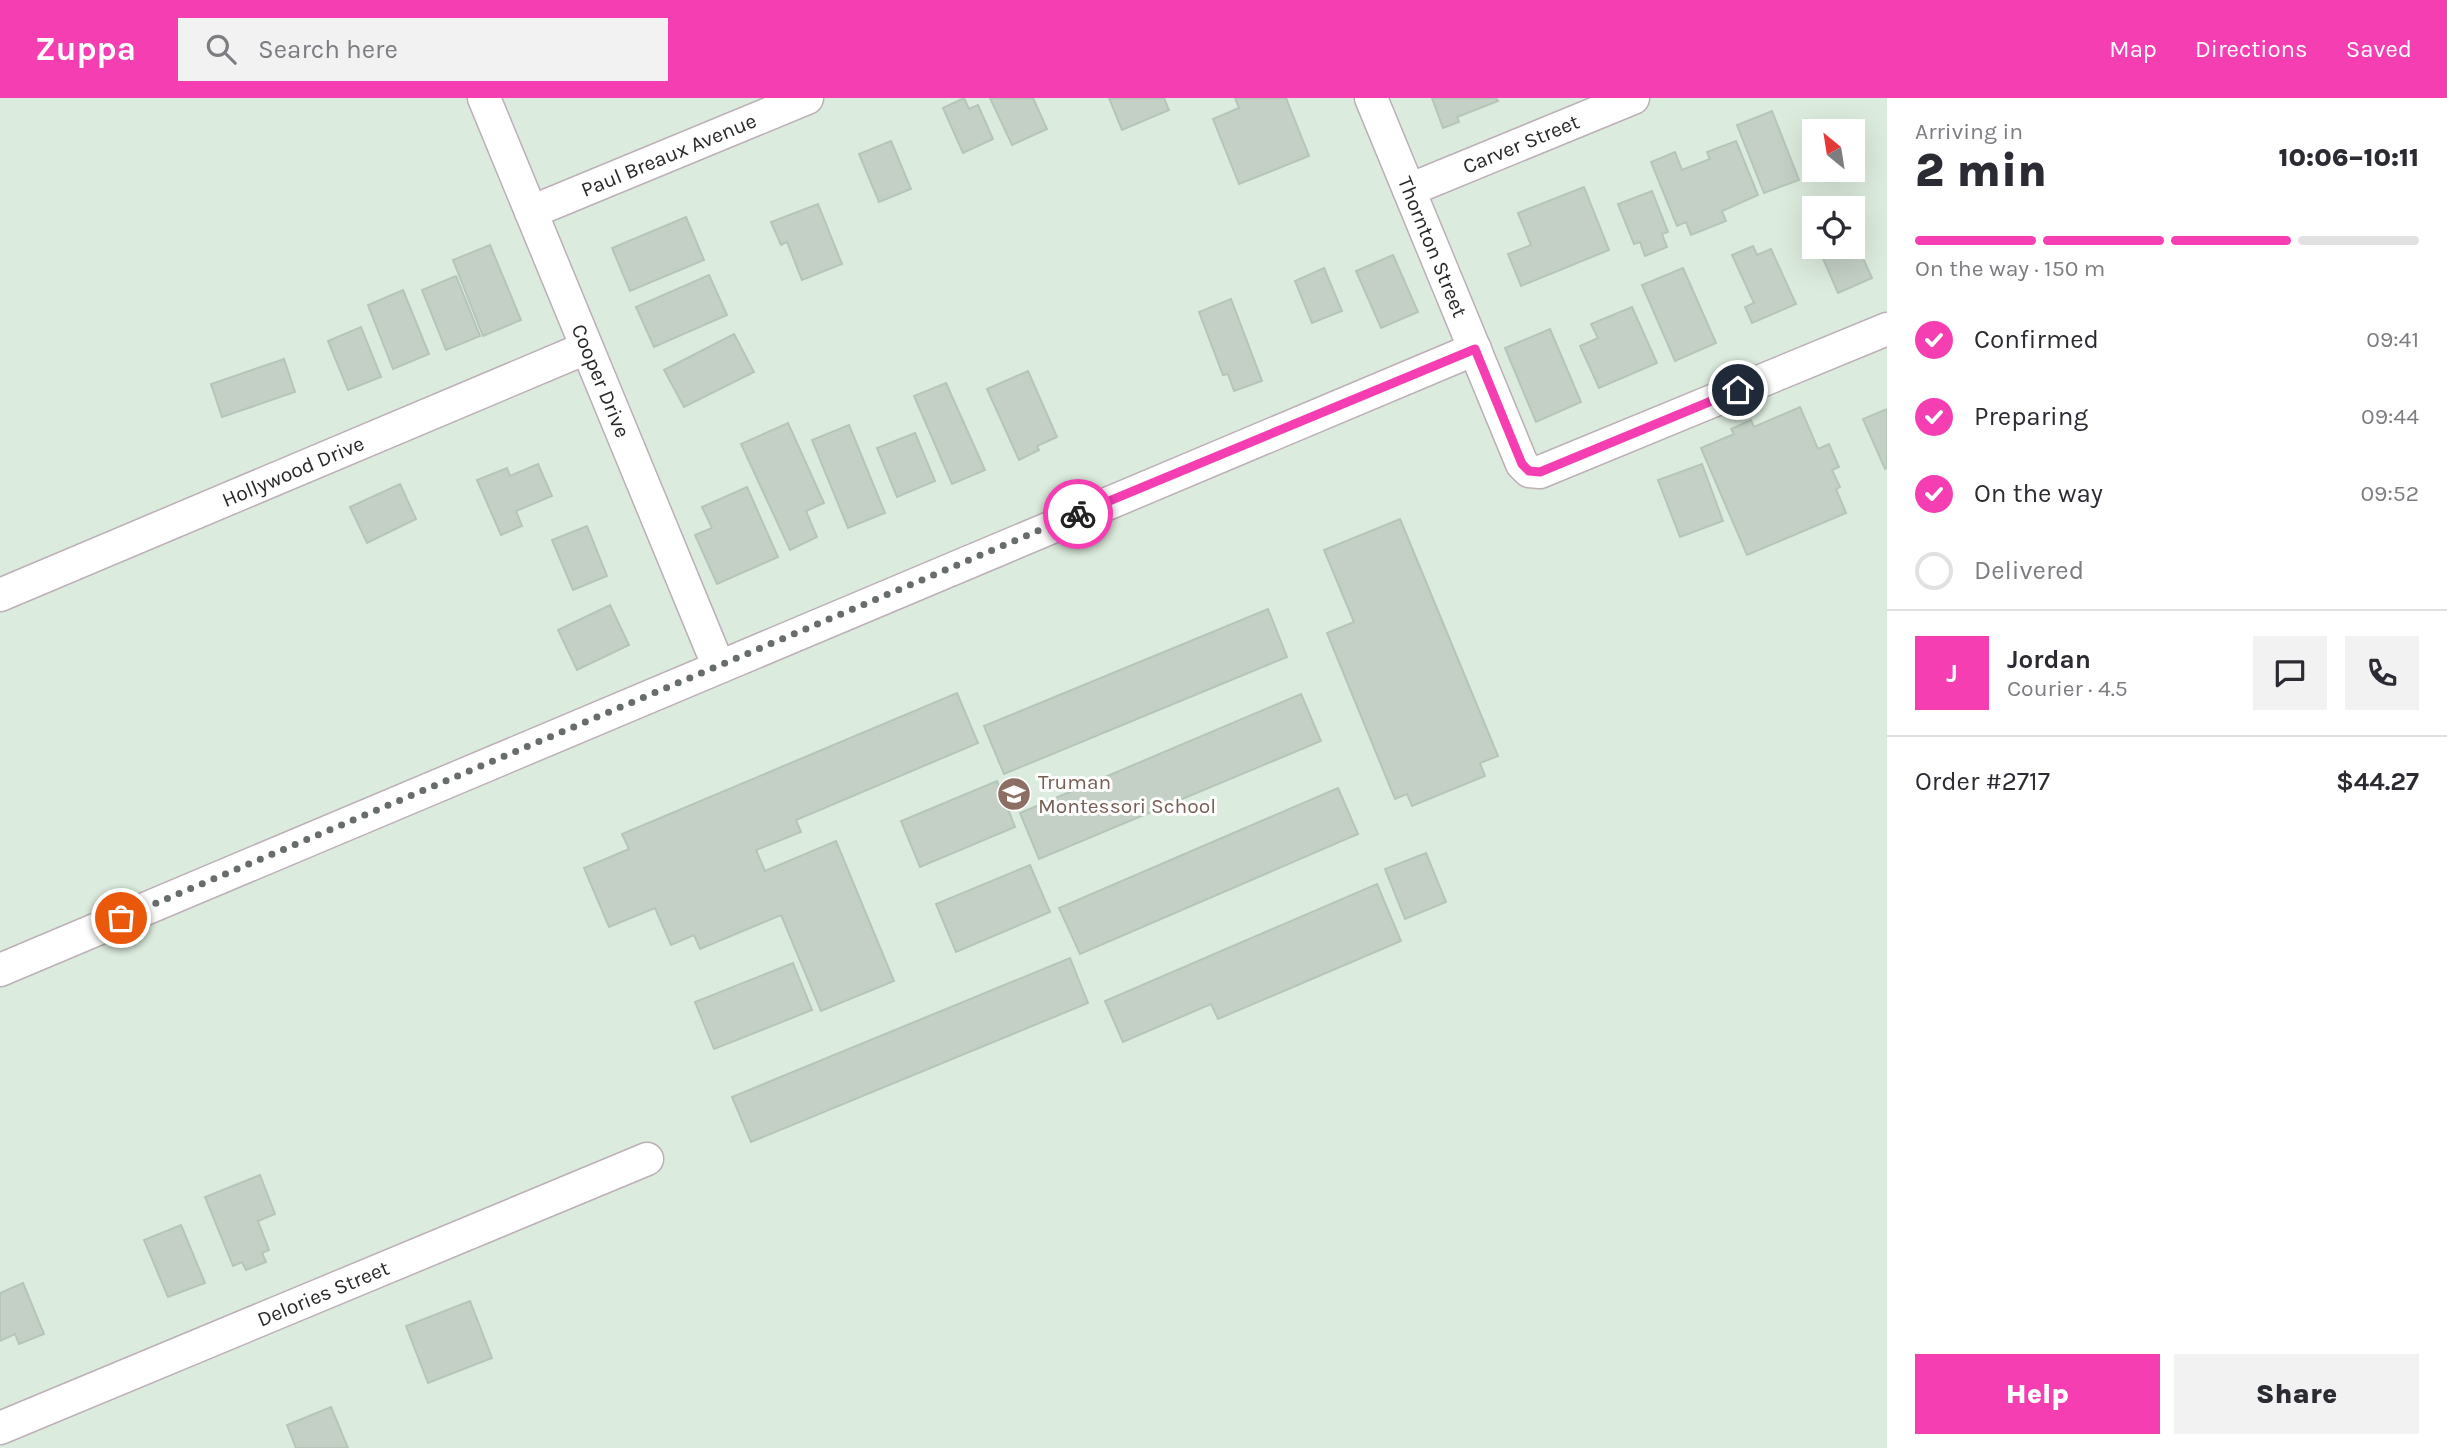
<!DOCTYPE html>
<meta charset="utf-8">
<style>
:root{--surface:#fff;--page:#f2f2f3;--text:#2b2b33;--muted:#7c7c81;--line:#e1e1e2;--accent:#f53eb2}
body{margin:0;font-family:Karla,sans-serif;background:var(--page);color:var(--text);height:100vh;display:flex;flex-direction:column;font-size:26px;white-space:nowrap}
*{box-sizing:border-box;margin:0}
p{font-size:23px;color:var(--muted)}
.icon{flex:none;width:38px;height:38px;fill:none;stroke:currentColor;stroke-width:2;stroke-linecap:round;stroke-linejoin:round}
.map{position:relative;flex:1;overflow:hidden}
.details{display:flex;flex-direction:column;background:var(--surface);width:560px}
.details>*{flex:none}
.needle{width:46px;rotate:330deg}
.tools{position:absolute;left:1802px;top:21px;display:grid;gap:14px}
.tools a{display:grid;place-items:center;width:63px;height:63px;border-radius:0px;background:var(--surface);box-shadow:0 7px 28px #0002;font-size:35px}
.pin{position:absolute;display:grid;place-items:center;width:60px;height:60px;color:#fff;margin:-30px;border:4px solid #fff;border-radius:50%;box-shadow:0 2px 7px #0007}
.courier{position:absolute;display:grid;place-items:center;width:70px;height:70px;margin:-35px;border:5px solid #f53eb2;border-radius:50%;background:#fff;color:#222;box-shadow:0 2px 9px #0007}
.head em{font-style:normal;font-weight:800}
.head div{display:flex;flex-direction:column-reverse}
.head{display:flex;align-items:center;justify-content:space-between;height:119px;padding:0 28px}
h1{font-size:46px;font-weight:800;line-height:52px}
.bar{display:grid;grid-template-columns:repeat(4,1fr);gap:10px 7px;align-content:center;height:84px;padding:0 28px}
.bar i{height:9px;border-radius:5px;background:var(--line)}
.bar .on{background:var(--accent)}
.bar p{grid-column:span 4}
.line{display:flex;align-items:center;gap:18px;padding:0 28px;border-top:2px solid var(--line)}
.line div{flex:1}
.round{display:grid;place-items:center;flex:none;width:74px;height:74px;border-radius:0px;background:var(--page)}
ol{padding:0 28px;list-style:none}
li{display:flex;align-items:center;gap:21px;height:77px}
li p{margin-inline-start:auto}
li .icon{padding:7px;border-radius:50%;background:var(--accent);color:#fff;stroke-width:4}
li:last-child{color:var(--muted)}
li i{width:38px;height:38px;border:4px solid var(--line);border-radius:50%}
.action{display:flex;gap:14px;margin-top:auto;padding:14px 28px}
.action a{flex:1;height:80px;border-radius:0px;background:var(--accent);color:#fff;font-size:28px;font-weight:800;line-height:80px;text-align:center}
.action a+a{background:var(--page);color:var(--text)}
header{display:flex;align-items:center;gap:42px;box-sizing:border-box;height:98px;padding:0 35px;background:var(--accent);color:#fff}
header strong{font-size:33px}
nav{display:flex;gap:38px;margin-inline-start:auto;font-size:24px}
.search{width:490px;height:63px;background:var(--page);display:flex;align-items:center;gap:18px;box-sizing:border-box;padding:0 24px;border-radius:0px;color:var(--muted);font-size:26px}
main{display:flex;flex:1;min-height:0}
.map>svg:first-child{display:block}
.building{fill:#c4d0c5;stroke:#b5c6b8;stroke-width:2}
.lines{fill:none;stroke-linecap:round;stroke-linejoin:round}
.street-casing{stroke:#bdafb7;stroke-width:35}
.street{stroke:#fff;stroke-width:32}
.done{stroke:#676d68;stroke-width:7;stroke-dasharray:0 12.6}
.route{stroke:#f53eb2;stroke-width:9}
.labels{text-anchor:middle;dominant-baseline:central;stroke-width:6;stroke-linejoin:round;paint-order:stroke}
.street-label{font-size:21px;fill:#292929;stroke:#fff}
.education-label{font-size:21px;fill:#785e54;stroke:#fff;text-anchor:start}
</style>
<header>
<strong>Zuppa</strong>
<div class="search"><svg class="icon" aria-label="search" viewBox="0 0 24 24"><circle cx="10" cy="10" r="6"/><path d="M15 15l6 6"/></svg>Search here</div>
<nav><a>Map</a><a>Directions</a><a>Saved</a></nav>
</header>
<main>
<div class="map">
<svg width="1887" height="1350" viewBox="0 0 1887 1350">
<rect width="100%" height="100%" fill="#dbebdd"/>
<!-- building -->
<g class="building">
<polygon points="964,0 969,11 978,7 993,41 963,55 943,10"/>
<polygon points="990,0 1033,0 1047,31 1012,47"/>
<polygon points="1109,0 1164,0 1169,12 1122,32"/>
<polygon points="1235,0 1286,0 1309,58 1239,86 1213,21 1239,10"/>
<polygon points="1432,0 1496,0 1498,3 1457,19 1459,24 1443,30"/>
<polygon points="1772,13 1799,82 1764,95 1737,27"/>
<polygon points="891,43 911,91 879,104 859,56"/>
<polygon points="1736,43 1758,97 1722,113 1726,123 1691,137 1686,124 1677,128 1651,64 1675,54 1682,72 1710,61 1707,54"/>
<polygon points="1584,89 1609,152 1521,188 1508,156 1531,147 1518,115"/>
<polygon points="1652,93 1668,134 1662,136 1667,149 1645,158 1640,144 1634,146 1618,106"/>
<polygon points="818,106 842,166 802,182 787,144 781,147 771,124"/>
<polygon points="1815,117 1815,141 1806,121"/>
<polygon points="686,119 704,162 630,193 612,150"/>
<polygon points="1853,138 1872,180 1838,195 1818,149 1853,149"/>
<polygon points="490,147 521,222 483,238 453,162"/>
<polygon points="1753,148 1757,157 1771,151 1796,206 1752,225 1745,209 1754,205 1732,157"/>
<polygon points="1393,157 1418,214 1381,230 1356,173"/>
<polygon points="1324,170 1342,213 1312,225 1295,183"/>
<polygon points="1683,170 1716,245 1675,263 1642,187"/>
<polygon points="709,177 727,217 654,249 636,209"/>
<polygon points="456,178 480,238 446,252 422,192"/>
<polygon points="403,192 429,256 393,271 368,207"/>
<polygon points="1231,201 1262,283 1234,293 1228,276 1223,277 1199,214"/>
<polygon points="1632,209 1657,265 1599,290 1580,248 1598,240 1591,226"/>
<polygon points="361,229 381,279 348,292 328,243"/>
<polygon points="1550,231 1581,304 1536,324 1505,250"/>
<polygon points="734,236 754,274 684,309 664,272"/>
<polygon points="284,261 295,294 222,319 211,286"/>
<polygon points="1028,273 1057,339 1037,348 1039,352 1019,362 987,291"/>
<polygon points="946,285 985,372 952,386 914,298"/>
<polygon points="1800,309 1818,351 1829,346 1839,369 1832,372 1840,389 1836,391 1846,415 1747,457 1701,350 1734,336 1731,331 1751,322 1754,329"/>
<polygon points="1887,311 1887,370 1885,371 1863,321"/>
<polygon points="788,325 824,405 806,413 817,439 790,452 741,346"/>
<polygon points="849,327 885,415 848,430 812,342"/>
<polygon points="915,335 935,383 897,399 877,350"/>
<polygon points="538,366 552,398 516,413 522,428 501,437 477,382 507,370 510,378"/>
<polygon points="1702,366 1723,423 1680,439 1658,382"/>
<polygon points="400,386 416,421 367,445 350,409"/>
<polygon points="747,389 778,459 717,486 695,437 712,430 702,409"/>
<polygon points="1400,421 1498,658 1480,665 1485,678 1412,708 1407,696 1395,701 1327,535 1354,524 1324,452"/>
<polygon points="587,428 607,478 573,492 552,442"/>
<polygon points="610,507 629,547 577,572 558,532"/>
<polygon points="1268,511 1287,559 1004,676 984,628"/>
<polygon points="957,595 978,645 796,722 801,734 756,752 765,773 836,743 894,883 821,913 781,817 700,851 694,837 671,847 655,810 609,829 584,770 629,751 622,736"/>
<polygon points="1301,596 1321,643 1039,761 1020,715"/>
<polygon points="997,683 1015,729 920,769 901,723"/>
<polygon points="1338,690 1358,736 1080,856 1059,810"/>
<polygon points="1426,755 1446,804 1405,821 1385,771"/>
<polygon points="1030,767 1050,814 956,854 936,806"/>
<polygon points="1377,786 1401,843 1218,921 1211,906 1123,944 1105,903"/>
<polygon points="1070,860 1088,905 751,1044 732,999"/>
<polygon points="793,865 812,912 714,951 695,904"/>
<polygon points="260,1077 275,1116 258,1123 269,1152 262,1155 266,1164 246,1172 242,1164 233,1168 205,1099"/>
<polygon points="181,1127 205,1185 168,1199 144,1142"/>
<polygon points="23,1185 44,1236 19,1246 15,1236 0,1243 0,1195"/>
<polygon points="470,1203 492,1260 428,1285 406,1228"/>
<polygon points="331,1309 348,1350 296,1350 287,1327"/>
</g>
<g class="lines">
<!-- street casing -->
<g class="street-casing">
<g id="street">
<path id="s1" d="M 484,0 L 718,567"/>
<path id="s2" d="M 1371,0 L 1522,366 L 1529,373 L 1540,374 L 1887,231"/>
<path id="s3" d="M 1409,92 L 1633,0"/>
<path id="s4" d="M 531,114 L 807,0"/>
<path id="s5" d="M 0,497 L 586,250"/>
<polyline points="0,872 1475,251"/>
<path id="s6" d="M 0,1330 L 647,1061"/>
</g>
</g>
<!-- street -->
<use href="#street" class="street"/>
</g>
<g class="lines">
<!-- done -->
<polyline class="done" points="121,820 1078,416"/>
<!-- route -->
<polyline class="route" points="1078,416 1475,251 1522,366 1529,373 1540,374 1738,292"/>
</g>
<!-- icons -->
<defs>
<g id="school-disc" transform="scale(1.75)"><circle r="9.5" fill="#8d6e63" stroke="#fff"/><path d="M0-5L7-2L0 1L-7-2ZM-4 1L0 2.5L4 1V4Q0 6-4 4Z" fill="#fff"/></g>
</defs>
<g fill-rule="evenodd">
<use href="#school-disc" x="1014" y="696"/>
</g>
<g class="labels">
<!-- street labels -->
<g class="street-label">
<text stroke="none"><textPath href="#s3" startOffset="121">Carver Street</textPath></text>
<text stroke="none"><textPath href="#s4" startOffset="149">Paul Breaux Avenue</textPath></text>
<text stroke="none"><textPath href="#s2" startOffset="161">Thornton Street</textPath></text>
<text stroke="none"><textPath href="#s1" startOffset="306">Cooper Drive</textPath></text>
<text stroke="none"><textPath href="#s5" startOffset="318">Hollywood Drive</textPath></text>
<text stroke="none"><textPath href="#s6" startOffset="350">Delories Street</textPath></text>
</g>
<!-- education labels -->
<g class="education-label">
<text x="1038" y="684">Truman<tspan x="1038" dy="24">Montessori School</tspan></text>
</g>
</g>
</svg>
<div class="tools">
<a><svg class="needle" viewBox="-14 -14 28 28"><path d="M0-13l5 13h-10z" fill="#e53935"/><path d="M0 13l5-13h-10z" fill="#7c7c81"/></svg></a>
<a><svg class="icon" aria-label="locate" viewBox="0 0 24 24"><circle cx="12" cy="12" r="6"/><path d="M12 2v4M12 18v4M2 12h4M18 12h4"/></svg></a>
</div>
<div class="pin" style="left:121px;top:820px;background:#ea580c"><svg class="icon" aria-label="bag" viewBox="0 0 24 24"><path d="M5 8h14l-1 12H6zM9 8a3 3 0 0 1 6 0"/></svg></div>
<div class="pin" style="left:1738px;top:292px;background:#1f2937"><svg class="icon" aria-label="home" viewBox="0 0 24 24"><path d="M3 11l9-7 9 7M6 9v11h12V9"/></svg></div>
<div class="courier" style="left:1078px;top:416px"><svg class="icon" aria-label="bike" viewBox="0 0 24 24"><circle cx="6" cy="16" r="4"/><circle cx="18" cy="16" r="4"/><path d="M6 16l4-8h5l3 8M10 8l3 8H6M13 5h3"/></svg></div>
</div>
<section class="details">
<div class="head"><div><h1>2 min</h1><p>Arriving in</p></div><em>10:06–10:11</em></div>
<div class="bar"><i class="on"></i><i class="on"></i><i class="on"></i><i></i><p>On the way · 150 m</p></div>
<ol>
<li><svg class="icon" aria-label="check" viewBox="0 0 24 24"><path d="M5 12l5 5 9-10"/></svg>Confirmed<p>09:41</p></li>
<li><svg class="icon" aria-label="check" viewBox="0 0 24 24"><path d="M5 12l5 5 9-10"/></svg>Preparing<p>09:44</p></li>
<li><svg class="icon" aria-label="check" viewBox="0 0 24 24"><path d="M5 12l5 5 9-10"/></svg>On the way<p>09:52</p></li>
<li><i></i>Delivered</li>
</ol>
<div class="line" style="height:126px"><b class="round" style="background:var(--accent);color:#fff">J</b><div><b>Jordan</b><p>Courier · 4.5</p></div><a class="round"><svg class="icon" aria-label="chat" viewBox="0 0 24 24"><path d="M4 5h16v11H9l-5 4z"/></svg></a><a class="round"><svg class="icon" aria-label="phone" viewBox="0 0 24 24"><path d="M5 4h4l2 5-3 2q2 4 5 5l2-3 5 2v4C11 20 4 13 5 4z"/></svg></a></div>
<div class="line" style="height:91px"><div>Order #2717</div><b>$44.27</b></div>
<div class="action"><a>Help</a><a>Share</a></div>
</section>
</main>
